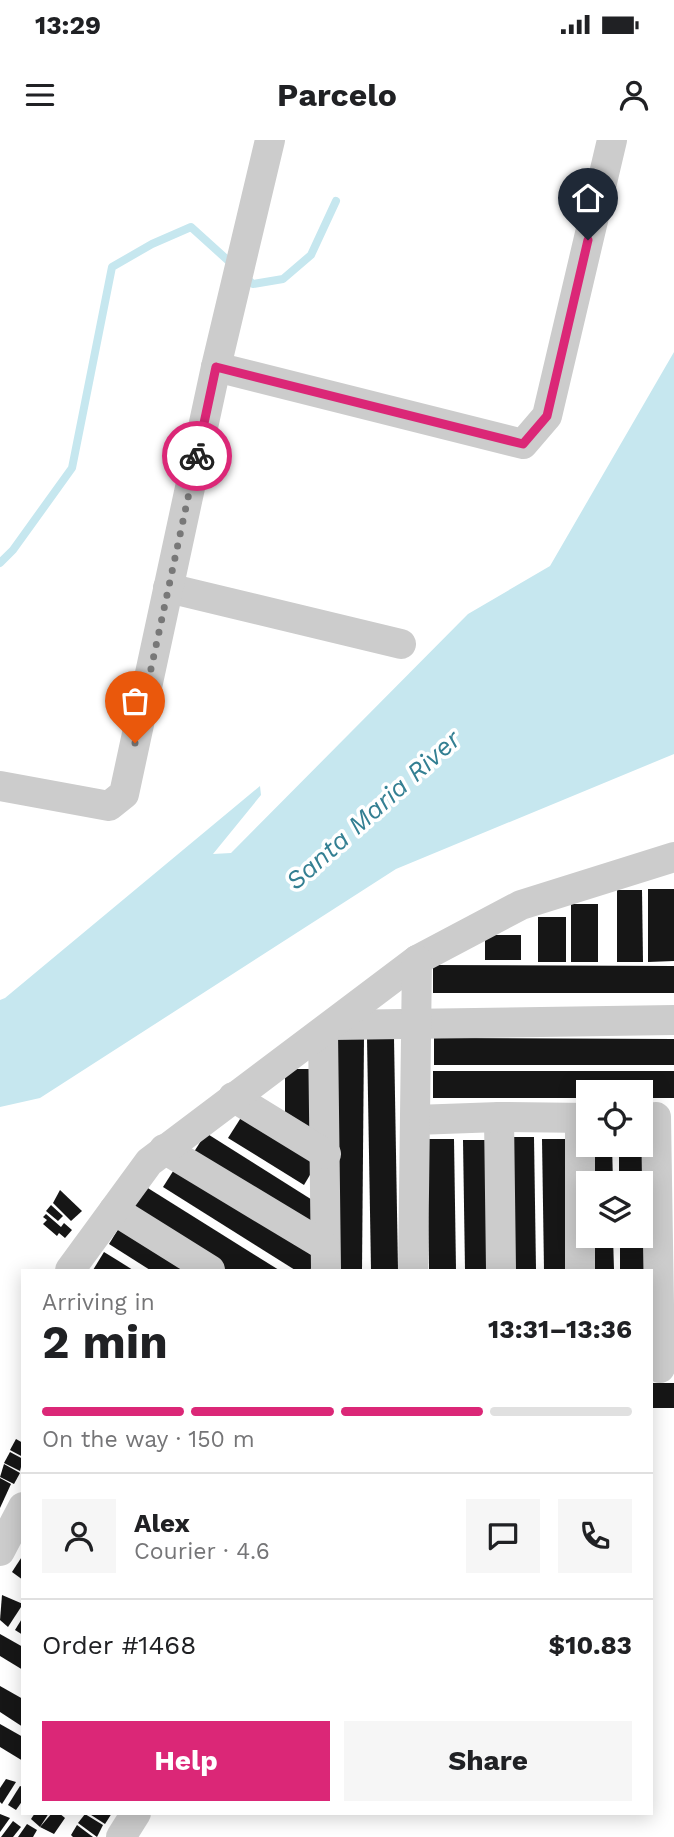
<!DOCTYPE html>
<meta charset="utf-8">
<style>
:root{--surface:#fff;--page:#f6f6f6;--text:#202124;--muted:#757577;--line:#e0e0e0;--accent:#db2777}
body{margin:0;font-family:"Work Sans",sans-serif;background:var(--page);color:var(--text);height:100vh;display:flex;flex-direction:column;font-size:26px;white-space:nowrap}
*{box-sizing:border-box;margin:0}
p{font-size:23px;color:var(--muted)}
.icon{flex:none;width:38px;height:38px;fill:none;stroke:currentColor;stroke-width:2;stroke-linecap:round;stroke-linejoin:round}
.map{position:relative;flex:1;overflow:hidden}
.sheet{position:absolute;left:21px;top:1129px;width:632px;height:546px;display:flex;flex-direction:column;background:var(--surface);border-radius:0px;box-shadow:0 4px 18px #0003}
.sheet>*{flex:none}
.controls{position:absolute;left:576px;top:940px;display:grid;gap:14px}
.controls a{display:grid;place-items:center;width:77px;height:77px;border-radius:0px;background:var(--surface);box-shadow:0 4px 18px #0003;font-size:35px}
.pin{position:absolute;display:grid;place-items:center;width:60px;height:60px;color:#fff;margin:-72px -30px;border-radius:50% 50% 50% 0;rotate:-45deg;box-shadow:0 0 7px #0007}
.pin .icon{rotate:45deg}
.courier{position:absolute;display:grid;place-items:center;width:70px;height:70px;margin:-35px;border:5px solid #db2777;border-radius:50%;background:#fff;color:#222;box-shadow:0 2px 9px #0007}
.overview em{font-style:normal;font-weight:700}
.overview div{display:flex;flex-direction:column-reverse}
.overview{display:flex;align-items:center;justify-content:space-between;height:119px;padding:0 21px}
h1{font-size:46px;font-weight:700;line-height:52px}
.bar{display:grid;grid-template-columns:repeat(4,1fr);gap:10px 7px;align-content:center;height:84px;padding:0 21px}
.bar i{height:9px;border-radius:5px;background:var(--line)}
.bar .active{background:var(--accent)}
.bar p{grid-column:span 4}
.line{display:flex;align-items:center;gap:18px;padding:0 21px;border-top:2px solid var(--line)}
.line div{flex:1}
.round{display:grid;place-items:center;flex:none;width:74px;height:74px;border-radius:0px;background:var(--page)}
.cta{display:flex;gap:14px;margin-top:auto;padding:14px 21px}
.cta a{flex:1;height:80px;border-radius:0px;background:var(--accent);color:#fff;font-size:28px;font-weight:700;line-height:80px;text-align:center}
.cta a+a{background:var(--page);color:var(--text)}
.status{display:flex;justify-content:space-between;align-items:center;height:49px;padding:0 35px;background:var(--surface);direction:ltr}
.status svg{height:19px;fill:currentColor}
header{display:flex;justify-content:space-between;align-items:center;height:91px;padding:0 21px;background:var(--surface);font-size:32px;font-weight:700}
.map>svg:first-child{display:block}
.water{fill:#c6e7ef}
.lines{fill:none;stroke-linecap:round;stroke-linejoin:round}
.stream{stroke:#c6e7ef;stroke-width:8}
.building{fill:#161616}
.minor{stroke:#ccc;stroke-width:30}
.done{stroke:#787878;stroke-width:7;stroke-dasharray:0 12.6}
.route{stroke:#db2777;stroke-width:9}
.labels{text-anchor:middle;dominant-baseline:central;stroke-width:7;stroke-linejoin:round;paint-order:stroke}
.water-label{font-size:26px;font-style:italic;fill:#337f92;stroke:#fff}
</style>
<div class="status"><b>13:29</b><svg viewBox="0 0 49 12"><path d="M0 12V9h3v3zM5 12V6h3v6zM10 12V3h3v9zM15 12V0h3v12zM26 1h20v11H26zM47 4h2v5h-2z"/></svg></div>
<header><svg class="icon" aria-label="menu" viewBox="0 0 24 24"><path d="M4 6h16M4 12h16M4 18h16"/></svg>Parcelo<svg class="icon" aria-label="person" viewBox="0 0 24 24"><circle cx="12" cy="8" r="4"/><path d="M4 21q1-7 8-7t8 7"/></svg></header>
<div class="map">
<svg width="674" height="1697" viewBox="0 0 674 1697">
<rect width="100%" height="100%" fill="#fff"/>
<!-- water -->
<polygon class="water" points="674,212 674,614 396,729 40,958 0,967 0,860 5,858 260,646 261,655 213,714 231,713 468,474 550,426"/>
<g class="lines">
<!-- stream -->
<g class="stream">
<polyline points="245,137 253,144 283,139 311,115 336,61"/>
<polyline points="0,423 13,410 72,328 112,127 152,104 191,87 233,125"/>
</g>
</g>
<!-- building -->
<g class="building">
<polygon points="648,749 674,749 674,821 648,822"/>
<polygon points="617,750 642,750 643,822 617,822"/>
<rect x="571" y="764" width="27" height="58"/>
<rect x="538" y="777" width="28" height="45"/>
<rect x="485" y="795" width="36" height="25"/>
<polygon points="433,825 674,826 674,853 433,853"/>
<polygon points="332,897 364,897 362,1130 331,1130"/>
<polygon points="367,898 394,898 398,1130 371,1130"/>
<polygon points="434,898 674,899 674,925 434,925"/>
<polygon points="285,929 318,929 317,988 285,988"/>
<polygon points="433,931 674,931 674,958 640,958 640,952 588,952 588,958 433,958"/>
<polygon points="242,976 317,1023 304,1045 228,998"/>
<polygon points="206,993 325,1068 311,1089 192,1015"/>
<polygon points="508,997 534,997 536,1130 510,1130"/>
<polygon points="640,997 645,997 647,1130 620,1130 620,1096 640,1096 640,1043 619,1043 619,1004 640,1004"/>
<polygon points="427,999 454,999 456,1130 429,1130"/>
<polygon points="542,999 568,999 570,1130 544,1130"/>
<polygon points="463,1000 490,1000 491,1130 465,1130"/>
<polygon points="586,1004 612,1004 613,1043 586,1043"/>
<polygon points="177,1025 320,1114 310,1130 295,1130 163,1047"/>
<polygon points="143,1045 279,1130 223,1130 127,1070"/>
<polygon points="60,1050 82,1071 71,1081 53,1063"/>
<polygon points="51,1065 63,1076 58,1081 46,1071"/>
<polygon points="46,1074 61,1087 64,1083 72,1090 65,1098 59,1093 57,1096 43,1084 47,1080 43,1077"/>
<polygon points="122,1083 197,1130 150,1130 109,1104"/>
<polygon points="587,1096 613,1096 614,1130 587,1130"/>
<polygon points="104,1112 117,1120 133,1130 93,1130"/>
<rect x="651" y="1243" width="23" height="25"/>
<polygon points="16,1299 23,1303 23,1317 10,1310"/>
<polygon points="10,1312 23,1319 20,1331 4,1323"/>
<polygon points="4,1324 20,1333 14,1344 0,1337"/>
<polygon points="0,1338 11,1344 0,1368"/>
<polygon points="23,1415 23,1440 12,1432"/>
<polygon points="2,1455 23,1464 8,1487 0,1480"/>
<polygon points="23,1477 23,1495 15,1490"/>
<polygon points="0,1494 23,1507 23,1530 0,1516"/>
<polygon points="0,1546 23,1559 23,1587 0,1572"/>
<polygon points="0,1584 23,1597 23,1621 0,1607"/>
<polygon points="6,1639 16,1642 2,1664 0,1662 0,1648"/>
<polygon points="20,1646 23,1647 23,1660 16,1670 8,1665"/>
<polygon points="35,1673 49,1673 40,1687 31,1679"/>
<polygon points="52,1673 59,1673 65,1678 54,1694 40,1687"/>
<polygon points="88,1673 112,1673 105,1684"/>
<polygon points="0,1674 10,1678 0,1692"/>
<polygon points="85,1674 103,1685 97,1697 78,1683"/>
<polygon points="13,1681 21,1687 13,1697 1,1697"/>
<polygon points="27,1684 37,1690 33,1697 18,1697"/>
<polygon points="77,1685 93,1697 73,1697 71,1695"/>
</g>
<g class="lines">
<!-- minor -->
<g class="minor">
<polyline points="216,227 523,304 547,276 612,0"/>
<polyline points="168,448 401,504"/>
<polyline points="0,646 109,666 124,654 216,227 270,0"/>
<polyline points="332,885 674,880"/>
<polyline points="323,892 326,1130"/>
<polyline points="233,957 326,1014"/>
<polyline points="499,977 501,1130"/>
<polyline points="656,977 660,1228"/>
<polyline points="580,978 580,1130"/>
<polyline points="415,980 499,977 588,978"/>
<polyline points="164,1009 325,1106"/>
<polyline points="114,1070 210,1130"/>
<polyline points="70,1130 149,1022 417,820 521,765 674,717"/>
<polyline points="413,1130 417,820"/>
<polyline points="0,1411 23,1367"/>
<polyline points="121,1697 136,1673"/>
</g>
</g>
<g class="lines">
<!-- done -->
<polyline class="done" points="135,603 197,316"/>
<!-- route -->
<polyline class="route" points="197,316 216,227 523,304 547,276 588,100"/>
</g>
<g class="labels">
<!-- water labels -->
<g class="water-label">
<text transform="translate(373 670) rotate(-42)">Santa Maria River</text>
</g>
</g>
</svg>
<div class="controls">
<a><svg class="icon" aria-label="locate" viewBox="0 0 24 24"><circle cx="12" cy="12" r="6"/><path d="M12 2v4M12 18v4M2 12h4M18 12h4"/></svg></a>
<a><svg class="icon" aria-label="layers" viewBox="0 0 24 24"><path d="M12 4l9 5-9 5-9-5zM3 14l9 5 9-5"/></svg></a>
</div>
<div class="pin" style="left:135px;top:603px;background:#ea580c"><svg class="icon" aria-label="bag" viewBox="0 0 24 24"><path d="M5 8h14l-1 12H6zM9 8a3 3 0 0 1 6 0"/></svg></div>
<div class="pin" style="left:588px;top:100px;background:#1f2937"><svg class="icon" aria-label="home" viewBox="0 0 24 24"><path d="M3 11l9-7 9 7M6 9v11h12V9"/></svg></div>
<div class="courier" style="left:197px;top:316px"><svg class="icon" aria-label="bike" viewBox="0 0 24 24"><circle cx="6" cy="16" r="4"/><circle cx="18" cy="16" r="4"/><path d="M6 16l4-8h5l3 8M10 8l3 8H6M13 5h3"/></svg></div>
<section class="sheet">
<div class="overview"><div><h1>2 min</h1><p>Arriving in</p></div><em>13:31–13:36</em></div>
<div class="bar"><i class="active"></i><i class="active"></i><i class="active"></i><i></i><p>On the way · 150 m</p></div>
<div class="line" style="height:126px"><a class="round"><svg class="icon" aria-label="person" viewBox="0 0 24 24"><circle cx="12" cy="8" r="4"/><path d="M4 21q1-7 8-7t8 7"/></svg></a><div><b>Alex</b><p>Courier · 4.6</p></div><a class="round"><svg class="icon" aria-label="chat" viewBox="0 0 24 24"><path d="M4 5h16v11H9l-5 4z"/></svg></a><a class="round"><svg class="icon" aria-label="phone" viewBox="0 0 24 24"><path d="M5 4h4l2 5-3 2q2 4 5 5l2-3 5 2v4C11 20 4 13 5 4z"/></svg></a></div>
<div class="line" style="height:91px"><div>Order #1468</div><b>$10.83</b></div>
<div class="cta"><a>Help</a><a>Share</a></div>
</section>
</div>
